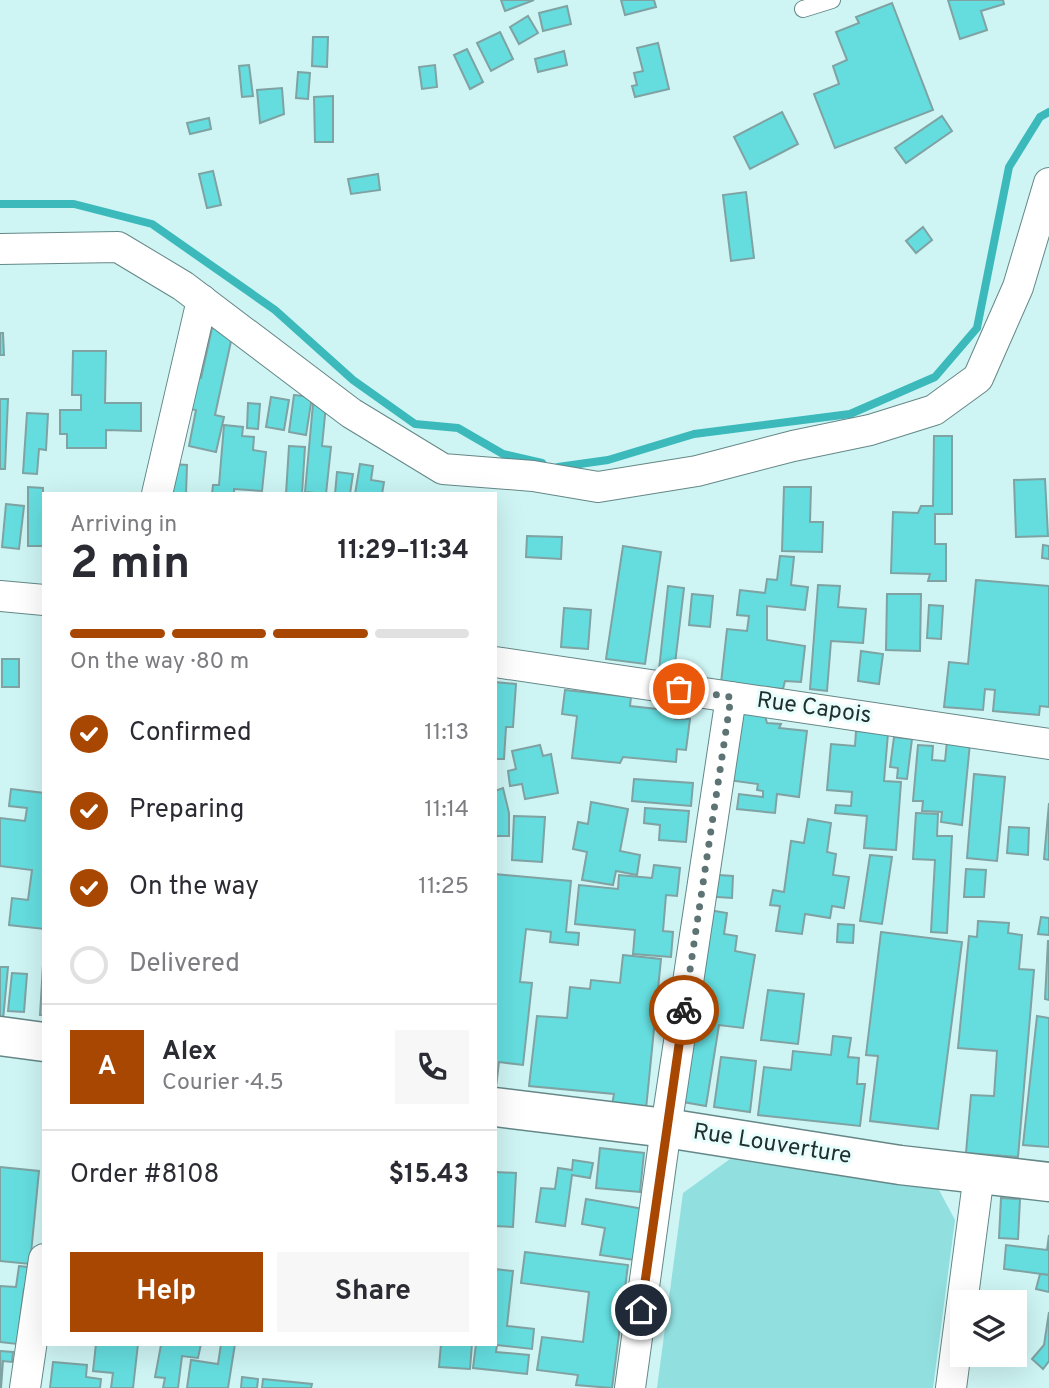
<!DOCTYPE html>
<meta charset="utf-8">
<style>
:root{--surface:#fff;--page:#f7f7f7;--text:#2b2b33;--muted:#7c7c81;--line:#e1e1e2;--accent:#a84701}
body{margin:0;font-family:Overpass,sans-serif;background:var(--page);color:var(--text);height:100vh;display:flex;flex-direction:column;font-size:26px;white-space:nowrap}
*{box-sizing:border-box;margin:0}
p{font-size:23px;color:var(--muted)}
.icon{flex:none;width:38px;height:38px;fill:none;stroke:currentColor;stroke-width:2;stroke-linecap:round;stroke-linejoin:round}
.map{position:relative;flex:1;overflow:hidden}
.details{position:absolute;left:42px;top:492px;width:455px;height:854px;display:flex;flex-direction:column;background:var(--surface);border-radius:0px;box-shadow:0 7px 28px #0002}
.details>*{flex:none}
.fabs{position:absolute;left:950px;top:1290px;display:grid;gap:14px}
.fabs a{display:grid;place-items:center;width:77px;height:77px;border-radius:0px;background:var(--surface);box-shadow:0 7px 28px #0002;font-size:35px}
.pin{position:absolute;display:grid;place-items:center;width:60px;height:60px;color:#fff;margin:-30px;border:4px solid #fff;border-radius:50%;box-shadow:0 2px 7px #0007}
.courier{position:absolute;display:grid;place-items:center;width:70px;height:70px;margin:-35px;border:5px solid #a84701;border-radius:50%;background:#fff;color:#222;box-shadow:0 2px 9px #0007}
.overview em{font-style:normal;font-weight:700}
.overview div{display:flex;flex-direction:column-reverse}
.overview{display:flex;align-items:center;justify-content:space-between;height:119px;padding:0 28px}
h1{font-size:46px;font-weight:700;line-height:52px}
.bar{display:grid;grid-template-columns:repeat(4,1fr);gap:10px 7px;align-content:center;height:84px;padding:0 28px}
.bar i{height:9px;border-radius:5px;background:var(--line)}
.bar .on{background:var(--accent)}
.bar p{grid-column:span 4}
.line{display:flex;align-items:center;gap:18px;padding:0 28px;border-top:2px solid var(--line)}
.line div{flex:1}
.round{display:grid;place-items:center;flex:none;width:74px;height:74px;border-radius:0px;background:var(--page)}
ol{padding:0 28px;list-style:none}
li{display:flex;align-items:center;gap:21px;height:77px}
li p{margin-inline-start:auto}
li .icon{padding:7px;border-radius:50%;background:var(--accent);color:#fff;stroke-width:4}
li:last-child{color:var(--muted)}
li i{width:38px;height:38px;border:4px solid var(--line);border-radius:50%}
.primary-button{display:flex;gap:14px;margin-top:auto;padding:14px 28px}
.primary-button a{flex:1;height:80px;border-radius:0px;background:var(--accent);color:#fff;font-size:28px;font-weight:700;line-height:80px;text-align:center}
.primary-button a+a{background:var(--page);color:var(--text)}
.map>svg:first-child{display:block}
.green{fill:#92dfe0}
.lines{fill:none;stroke-linecap:round;stroke-linejoin:round}
.stream{stroke:#3bb9bb;stroke-width:8}
.building{fill:#65dddf;stroke:#7fa2a3;stroke-width:2}
.lane-casing{stroke:#658787;stroke-width:18}
.street-casing{stroke:#658787;stroke-width:32}
.secondary-casing{stroke:#658787;stroke-width:41}
.lane{stroke:#fff;stroke-width:16}
.street{stroke:#fff;stroke-width:30}
.secondary{stroke:#fff;stroke-width:38}
.done{stroke:#5e7474;stroke-width:7;stroke-dasharray:0 12.6}
.route{stroke:#a84701;stroke-width:9}
.labels{text-anchor:middle;dominant-baseline:central;stroke-width:6;stroke-linejoin:round;paint-order:stroke}
.street-label{font-size:23px;fill:#212f2f;stroke:#e7fefd}
</style>
<div class="map">
<svg width="1049" height="1388" viewBox="0 0 1049 1388">
<rect width="100%" height="100%" fill="#cef4f4"/>
<!-- green -->
<polygon class="green" points="730,1159 939,1190 955,1220 933,1388 657,1388 683,1193"/>
<g class="lines">
<!-- stream -->
<g class="stream">
<polyline points="0,204 74,204 152,224 275,310 353,380 415,424 458,428 503,454 542,463"/>
<polyline points="558,467 608,460 694,434 850,414 935,377 977,328 1009,167 1040,117 1049,112"/>
</g>
</g>
<!-- building -->
<g class="building">
<polygon points="501,0 534,0 505,11"/>
<polygon points="621,0 654,0 656,7 625,15"/>
<polygon points="948,0 1003,0 1004,4 981,11 987,30 960,39"/>
<polygon points="892,3 933,110 835,148 814,94 839,84 833,66 847,60 836,32 859,23 856,17"/>
<polygon points="567,6 571,24 543,31 539,13"/>
<polygon points="528,16 538,33 519,44 510,27"/>
<polygon points="500,32 513,59 491,71 477,43"/>
<polygon points="313,37 328,37 327,67 312,66"/>
<polygon points="658,43 669,89 635,97 632,86 637,85 634,73 643,71 637,48"/>
<polygon points="467,49 483,82 470,89 454,55"/>
<polygon points="564,51 567,65 538,72 535,59"/>
<polygon points="249,65 253,96 242,97 239,66"/>
<polygon points="435,65 437,87 422,89 419,67"/>
<polygon points="298,72 310,73 308,99 296,98"/>
<polygon points="282,88 284,114 260,123 257,90"/>
<polygon points="333,96 333,142 315,142 314,97"/>
<polygon points="782,112 798,144 750,169 734,137"/>
<polygon points="942,116 952,131 906,163 895,148"/>
<polygon points="209,118 211,129 190,134 187,123"/>
<polygon points="213,171 221,205 207,208 199,174"/>
<polygon points="378,174 380,190 351,194 348,179"/>
<polygon points="746,192 754,258 731,261 723,195"/>
<polygon points="923,227 932,240 916,253 906,241"/>
<polygon points="212,328 233,332 215,415 224,417 216,452 189,446 196,410 188,409 195,376 201,378"/>
<polygon points="0,333 3,333 4,355 0,355"/>
<polygon points="73,351 106,351 105,403 141,403 141,431 106,430 106,448 67,448 67,434 60,434 60,410 81,410 81,395 72,395"/>
<polygon points="294,395 312,397 306,435 289,432"/>
<polygon points="271,397 289,400 284,430 266,427"/>
<polygon points="0,399 8,399 5,469 0,469"/>
<polygon points="248,403 260,404 258,429 247,428"/>
<polygon points="313,404 326,405 322,446 331,447 326,494 305,492"/>
<polygon points="27,413 48,414 46,450 39,449 37,474 23,473"/>
<polygon points="224,425 243,427 242,436 254,437 253,450 266,452 262,491 234,489 234,494 212,494 213,485 219,485"/>
<polygon points="934,436 952,436 952,514 935,514 935,544 946,544 946,581 928,581 930,574 891,573 893,512 918,513 921,506 933,506"/>
<polygon points="289,446 305,447 302,494 286,494"/>
<polygon points="172,464 187,465 186,494 170,494"/>
<polygon points="360,464 373,466 371,480 384,482 382,494 355,494"/>
<polygon points="337,472 353,474 350,494 335,494"/>
<polygon points="1045,479 1048,536 1016,537 1014,480"/>
<polygon points="28,487 43,488 43,546 28,546"/>
<polygon points="784,487 811,487 810,522 823,522 822,552 782,551"/>
<polygon points="6,504 24,506 19,549 2,547"/>
<polygon points="527,536 562,537 561,559 526,557"/>
<polygon points="1043,545 1049,546 1049,559 1042,558"/>
<polygon points="623,546 661,552 645,664 606,659"/>
<polygon points="780,556 794,557 791,585 808,587 805,610 767,606 767,640 805,646 801,682 785,681 783,689 721,683 727,629 747,631 749,616 737,615 740,590 765,593 767,579 777,580"/>
<polygon points="976,580 1049,586 1049,707 1040,706 1039,715 993,711 995,690 985,689 983,710 944,707 949,662 968,664"/>
<polygon points="818,585 840,586 838,607 866,609 863,643 831,641 827,691 810,689"/>
<polygon points="668,586 684,588 674,672 659,670"/>
<polygon points="692,594 713,596 710,627 689,625"/>
<polygon points="887,594 921,594 920,651 886,650"/>
<polygon points="929,605 943,606 941,639 927,638"/>
<polygon points="564,608 591,610 588,649 561,647"/>
<polygon points="861,651 883,654 879,684 858,681"/>
<rect x="2" y="659" width="17" height="28"/>
<polygon points="495,682 516,684 513,727 506,727 504,759 495,759"/>
<polygon points="565,690 631,697 630,706 676,711 675,719 690,719 686,750 677,749 676,762 623,757 620,763 572,758 577,716 562,714"/>
<polygon points="728,712 765,716 767,723 781,724 779,728 807,731 799,797 777,794 775,813 737,809 739,794 763,797 763,791 757,790 758,784 720,779"/>
<polygon points="856,731 888,733 884,781 901,782 896,850 864,848 867,816 835,813 836,805 851,806 852,792 827,790 831,744 855,746"/>
<polygon points="894,737 912,739 907,779 897,778 898,768 890,767"/>
<polygon points="947,741 970,743 962,825 941,822 942,812 922,811 923,801 913,801 918,745 933,746 932,760 945,761"/>
<polygon points="540,745 543,756 551,754 558,793 525,799 522,784 510,786 508,771 516,769 512,751"/>
<polygon points="974,774 1005,777 997,861 967,858"/>
<polygon points="634,779 693,783 691,806 632,801"/>
<polygon points="503,788 509,813 509,836 495,836 495,791"/>
<polygon points="11,789 44,793 44,929 9,925 12,898 28,900 32,870 0,866 0,818 25,821 27,808 9,806"/>
<polygon points="591,802 628,809 620,851 640,855 637,875 616,871 613,885 582,880 587,852 573,849 578,822 588,824"/>
<polygon points="1049,803 1049,860 1044,859"/>
<polygon points="645,808 689,811 686,842 659,840 660,825 644,823"/>
<polygon points="916,813 938,814 937,836 952,836 947,933 931,932 935,860 913,859"/>
<polygon points="514,816 545,817 542,862 512,860"/>
<polygon points="808,819 831,823 827,852 836,854 833,875 849,877 844,908 832,906 830,918 805,914 802,934 776,931 780,906 770,905 773,890 784,892 791,841 804,843"/>
<polygon points="1009,827 1029,828 1028,855 1007,853"/>
<polygon points="870,855 892,857 882,924 860,921"/>
<polygon points="654,865 680,868 677,896 666,895 663,931 673,932 671,957 633,954 635,930 575,924 579,885 618,889 619,875 652,878"/>
<polygon points="966,869 986,870 984,897 964,897"/>
<polygon points="495,874 571,881 566,932 579,933 578,945 550,942 551,932 526,929 520,982 532,983 523,1065 499,1062 496,1088"/>
<polygon points="703,874 733,876 732,898 702,896"/>
<polygon points="703,909 727,913 724,934 737,936 735,951 755,955 743,1028 719,1025 706,1106 671,1100"/>
<polygon points="1041,917 1049,918 1049,935 1038,934"/>
<polygon points="978,921 1009,923 1008,933 1022,935 1019,969 1034,970 1018,1157 966,1153 971,1095 994,1096 997,1051 958,1048 969,936 977,937"/>
<polygon points="838,924 854,925 853,943 837,942"/>
<polygon points="881,932 962,942 938,1129 870,1121 878,1056 866,1055"/>
<polygon points="1048,941 1049,941 1049,1000 1045,999"/>
<polygon points="44,948 44,1015 40,1015"/>
<polygon points="623,955 661,959 646,1109 612,1105 614,1094 529,1086 537,1016 567,1018 570,987 590,989 591,980 620,983"/>
<polygon points="0,967 8,967 3,1020 0,1019"/>
<polygon points="12,973 27,974 24,1012 8,1011"/>
<polygon points="768,990 804,994 798,1044 761,1040"/>
<polygon points="1037,1016 1049,1018 1049,1147 1023,1145"/>
<polygon points="833,1036 851,1038 848,1057 859,1058 857,1084 865,1084 860,1126 758,1115 764,1067 791,1070 793,1051 831,1055"/>
<polygon points="721,1057 756,1061 750,1112 714,1107"/>
<polygon points="600,1148 644,1153 640,1192 596,1188"/>
<polygon points="573,1160 593,1163 590,1178 572,1175 565,1226 536,1222 541,1188 555,1189 558,1168 572,1170"/>
<polygon points="0,1167 39,1171 30,1264 0,1261"/>
<polygon points="495,1172 516,1173 513,1227 495,1226"/>
<polygon points="1001,1198 1020,1199 1018,1239 999,1238"/>
<polygon points="586,1199 644,1209 635,1260 600,1255 605,1228 582,1224"/>
<polygon points="1049,1235 1049,1275 1004,1269 1006,1245 1047,1250"/>
<polygon points="525,1252 628,1265 612,1388 576,1385 578,1375 537,1370 542,1337 583,1342 589,1292 521,1283"/>
<polygon points="19,1266 37,1268 34,1290 24,1289 17,1344 0,1342 0,1286 16,1287"/>
<polygon points="495,1269 513,1271 507,1326 534,1329 532,1349 497,1345 496,1352 529,1355 527,1374 473,1368 476,1344 495,1344"/>
<polygon points="1040,1274 1049,1275 1049,1292 1036,1289"/>
<polygon points="1049,1312 1049,1361 1043,1369 1032,1359 1044,1345"/>
<polygon points="96,1344 138,1344 133,1388 111,1388 113,1373 93,1371"/>
<polygon points="154,1344 201,1344 198,1358 182,1356 178,1388 163,1388 165,1378 155,1377 161,1345"/>
<polygon points="221,1344 235,1344 228,1388 187,1388 191,1360 218,1364"/>
<polygon points="441,1344 472,1344 470,1369 439,1367"/>
<polygon points="0,1351 13,1352 12,1362 3,1361 1,1388"/>
<polygon points="53,1362 87,1365 86,1377 101,1379 100,1388 50,1388"/>
<polygon points="242,1377 258,1379 257,1388 241,1388"/>
<polygon points="263,1379 312,1384 311,1388 262,1388"/>
</g>
<g class="lines">
<!-- lane casing -->
<g class="lane-casing">
<polyline id="lane" points="803,9 832,0"/>
</g>
<!-- street casing -->
<g class="street-casing">
<g id="street">
<polyline points="0,249 118,247 183,286 351,413 443,469 533,476 598,487 697,471 793,446 870,430 934,410 978,378 1018,287 1049,183"/>
<polyline points="157,494 202,300"/>
<polyline points="0,596 44,600"/>
<polyline points="495,662 1049,744"/>
<polyline points="25,1388 44,1259"/>
<polyline points="630,1388 666,1128 731,697"/>
<polyline points="951,1388 979,1174"/>
</g>
</g>
<!-- secondary casing -->
<g class="secondary-casing">
<g id="secondary">
<polyline points="0,1036 44,1042"/>
<polyline points="495,1107 666,1128 900,1165 1049,1182"/>
</g>
</g>
<!-- lane -->
<use href="#lane" class="lane"/>
<!-- street -->
<use href="#street" class="street"/>
<!-- secondary -->
<use href="#secondary" class="secondary"/>
</g>
<g class="lines">
<!-- done -->
<polyline class="done" points="679,689 731,697 684,1010"/>
<!-- route -->
<polyline class="route" points="641,1310 684,1010"/>
</g>
<g class="labels">
<!-- street labels -->
<g class="street-label">
<text transform="translate(814 709) rotate(8)">Rue Capois</text>
<text transform="translate(772 1145) rotate(9)">Rue Louverture</text>
</g>
</g>
</svg>
<div class="fabs">
<a><svg class="icon" aria-label="layers" viewBox="0 0 24 24"><path d="M12 4l9 5-9 5-9-5zM3 14l9 5 9-5"/></svg></a>
</div>
<div class="pin" style="left:679px;top:689px;background:#ea580c"><svg class="icon" aria-label="bag" viewBox="0 0 24 24"><path d="M5 8h14l-1 12H6zM9 8a3 3 0 0 1 6 0"/></svg></div>
<div class="pin" style="left:641px;top:1310px;background:#1f2937"><svg class="icon" aria-label="home" viewBox="0 0 24 24"><path d="M3 11l9-7 9 7M6 9v11h12V9"/></svg></div>
<div class="courier" style="left:684px;top:1010px"><svg class="icon" aria-label="bike" viewBox="0 0 24 24"><circle cx="6" cy="16" r="4"/><circle cx="18" cy="16" r="4"/><path d="M6 16l4-8h5l3 8M10 8l3 8H6M13 5h3"/></svg></div>
<section class="details">
<div class="overview"><div><h1>2 min</h1><p>Arriving in</p></div><em>11:29–11:34</em></div>
<div class="bar"><i class="on"></i><i class="on"></i><i class="on"></i><i></i><p>On the way · 80 m</p></div>
<ol>
<li><svg class="icon" aria-label="check" viewBox="0 0 24 24"><path d="M5 12l5 5 9-10"/></svg>Confirmed<p>11:13</p></li>
<li><svg class="icon" aria-label="check" viewBox="0 0 24 24"><path d="M5 12l5 5 9-10"/></svg>Preparing<p>11:14</p></li>
<li><svg class="icon" aria-label="check" viewBox="0 0 24 24"><path d="M5 12l5 5 9-10"/></svg>On the way<p>11:25</p></li>
<li><i></i>Delivered</li>
</ol>
<div class="line" style="height:126px"><b class="round" style="background:var(--accent);color:#fff">A</b><div><b>Alex</b><p>Courier · 4.5</p></div><a class="round"><svg class="icon" aria-label="phone" viewBox="0 0 24 24"><path d="M5 4h4l2 5-3 2q2 4 5 5l2-3 5 2v4C11 20 4 13 5 4z"/></svg></a></div>
<div class="line" style="height:91px"><div>Order #8108</div><b>$15.43</b></div>
<div class="primary-button"><a>Help</a><a>Share</a></div>
</section>
</div>
